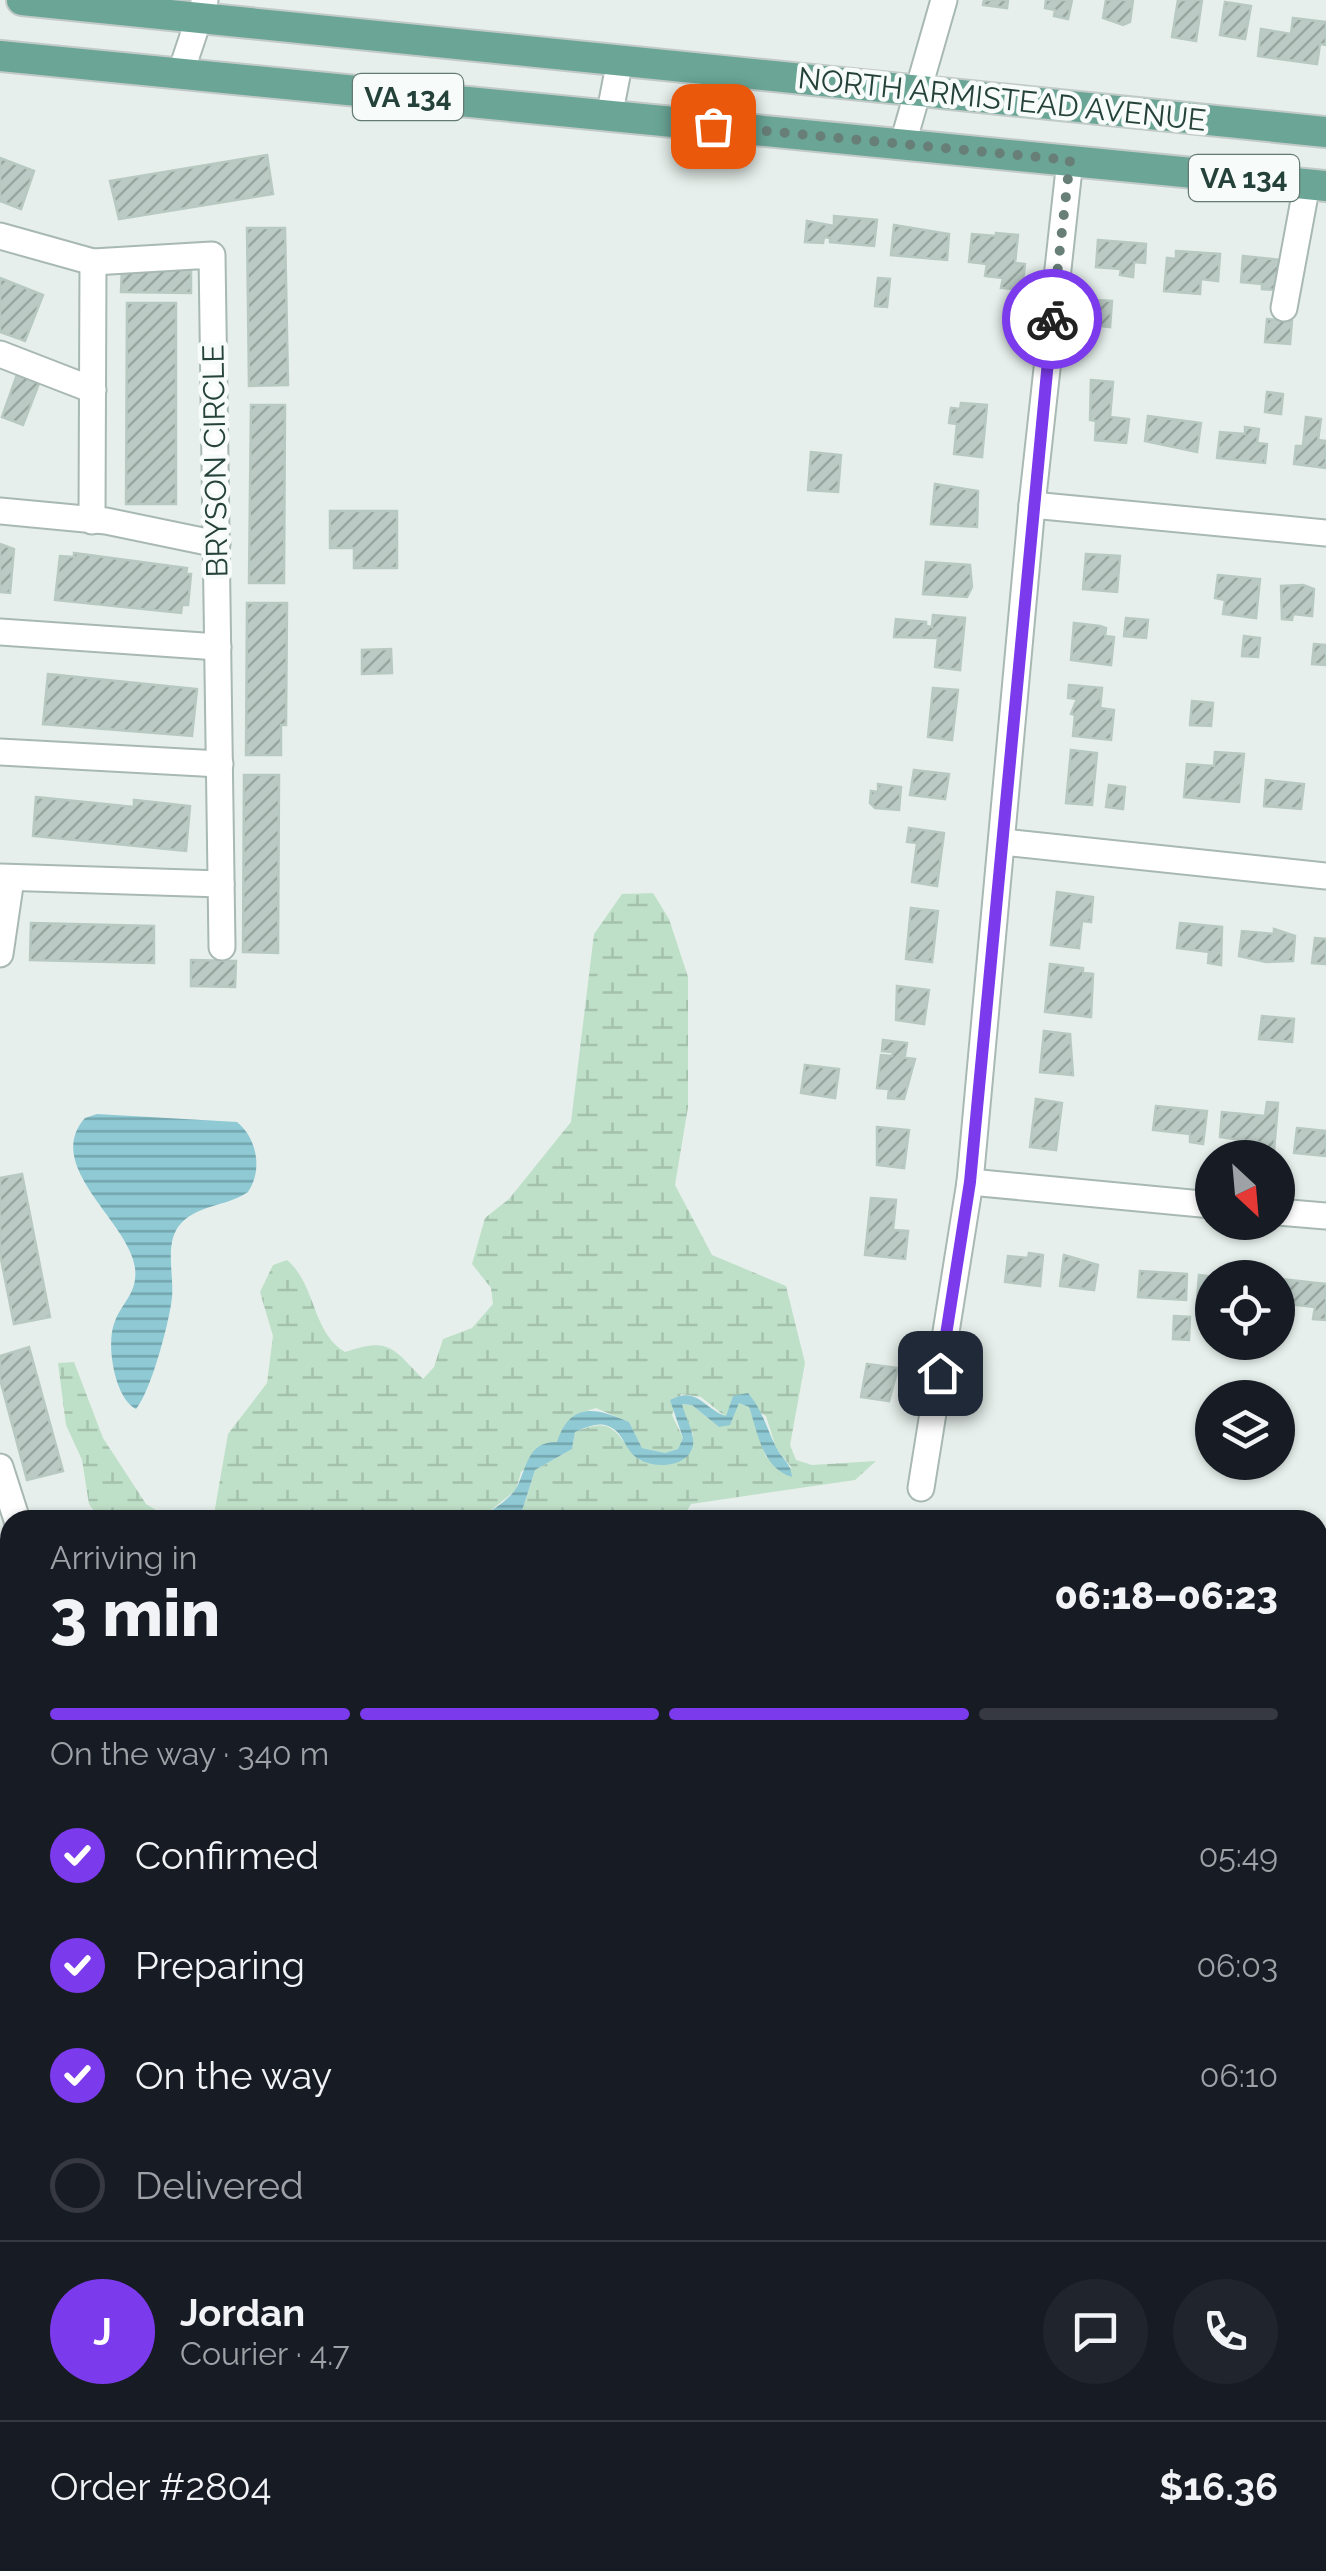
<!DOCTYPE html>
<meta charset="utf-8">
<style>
:root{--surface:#171b24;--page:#20242c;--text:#f1f3f6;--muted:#9ea1a6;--line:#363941;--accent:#7c3aed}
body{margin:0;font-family:Raleway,sans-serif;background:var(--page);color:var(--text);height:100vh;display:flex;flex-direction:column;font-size:38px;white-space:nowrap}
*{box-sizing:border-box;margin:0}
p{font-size:32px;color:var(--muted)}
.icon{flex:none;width:55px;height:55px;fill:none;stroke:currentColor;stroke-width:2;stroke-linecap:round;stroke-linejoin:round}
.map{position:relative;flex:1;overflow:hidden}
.drawer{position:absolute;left:0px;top:1510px;width:1328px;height:1062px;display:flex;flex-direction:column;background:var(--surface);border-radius:30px 30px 0 0;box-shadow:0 2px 8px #0004}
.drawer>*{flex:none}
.needle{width:65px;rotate:154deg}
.tools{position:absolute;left:1195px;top:1140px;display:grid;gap:20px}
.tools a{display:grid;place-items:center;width:100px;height:100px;border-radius:50%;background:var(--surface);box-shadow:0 2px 8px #0004;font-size:50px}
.pin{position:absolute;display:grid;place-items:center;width:85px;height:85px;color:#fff;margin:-42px;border-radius:20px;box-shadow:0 5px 15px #0006}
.courier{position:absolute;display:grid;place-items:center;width:100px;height:100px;margin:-50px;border:8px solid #7c3aed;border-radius:50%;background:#fff;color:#222;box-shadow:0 2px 12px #0007}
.head em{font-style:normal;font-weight:800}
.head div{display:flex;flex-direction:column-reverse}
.head{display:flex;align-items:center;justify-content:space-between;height:170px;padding:0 50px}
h1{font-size:65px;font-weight:800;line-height:75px}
.bar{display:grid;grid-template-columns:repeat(4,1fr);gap:15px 10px;align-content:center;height:120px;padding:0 50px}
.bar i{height:12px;border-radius:8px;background:var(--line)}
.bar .current{background:var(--accent)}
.bar p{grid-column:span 4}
.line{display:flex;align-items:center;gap:25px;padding:0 50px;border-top:2px solid var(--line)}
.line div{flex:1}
.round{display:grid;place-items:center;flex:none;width:105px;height:105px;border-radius:52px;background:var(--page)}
ol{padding:0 50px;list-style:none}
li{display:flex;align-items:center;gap:30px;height:110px}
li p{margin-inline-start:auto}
li .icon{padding:10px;border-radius:50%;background:var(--accent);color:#fff;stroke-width:4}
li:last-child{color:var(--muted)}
li i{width:55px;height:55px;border:5px solid var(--line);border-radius:50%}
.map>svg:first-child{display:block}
.green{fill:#bfe0c8}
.wetland{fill:url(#wetland-marsh)}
.water{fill:url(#water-rules)}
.building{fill:url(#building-hatch);stroke:#b8c9c2;stroke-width:2.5}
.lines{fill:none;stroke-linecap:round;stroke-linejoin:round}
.minor-casing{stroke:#a8b8b2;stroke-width:29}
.major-casing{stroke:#c2cac8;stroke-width:34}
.minor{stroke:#fff;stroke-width:25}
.major{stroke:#6aa596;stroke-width:30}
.done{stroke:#687f78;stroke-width:10;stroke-dasharray:0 18}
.route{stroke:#7c3aed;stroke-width:12}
.labels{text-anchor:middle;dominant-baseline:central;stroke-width:9;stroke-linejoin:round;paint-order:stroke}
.shield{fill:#f7fbf9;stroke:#637a73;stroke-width:2.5}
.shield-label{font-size:28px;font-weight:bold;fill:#24423a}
.street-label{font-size:30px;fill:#24423a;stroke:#f7fbf9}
</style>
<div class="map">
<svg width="1326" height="2571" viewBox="0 0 1326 2571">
<defs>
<pattern id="wetland-marsh" width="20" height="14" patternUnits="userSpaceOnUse" patternTransform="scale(2.5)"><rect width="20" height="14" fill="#bfe0c8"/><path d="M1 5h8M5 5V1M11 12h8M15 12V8" fill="none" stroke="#a4c1ad"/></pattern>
<pattern id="water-rules" width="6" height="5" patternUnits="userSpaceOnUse" patternTransform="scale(2.5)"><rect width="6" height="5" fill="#8ec9d4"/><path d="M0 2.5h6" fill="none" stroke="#74a5ad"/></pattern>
<pattern id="building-hatch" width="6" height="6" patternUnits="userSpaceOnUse" patternTransform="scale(2.5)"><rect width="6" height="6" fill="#bbcac4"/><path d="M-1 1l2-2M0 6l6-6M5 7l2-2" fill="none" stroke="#98a6a0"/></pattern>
</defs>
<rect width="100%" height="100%" fill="#e6efeb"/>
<!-- green -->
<polygon class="green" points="10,2101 10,2277 0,2282 0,2102"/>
<!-- wetland -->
<g class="wetland">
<path d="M 653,893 L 669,919 L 688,977 L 688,1107 L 675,1185 L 712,1255 L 786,1286 L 805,1363 L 790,1445 L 796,1460 L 812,1465 L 876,1461 L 855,1480 L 691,1504 L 684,1516 L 738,1520 L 526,1520 L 521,1514 L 535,1470 L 572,1449 L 575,1432 C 619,1413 615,1439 641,1461 L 692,1450 L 693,1435 L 681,1404 L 692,1405 L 719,1427 L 739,1403 L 749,1407 L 766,1457 L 792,1468 L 776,1448 L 766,1416 L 733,1396 L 726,1417 L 701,1397 L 681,1394 L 672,1415 L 683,1438 L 678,1449 L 665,1453 L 642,1448 L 629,1422 L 596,1408 L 577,1414 L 557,1443 L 521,1472 L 516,1490 L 479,1520 L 213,1520 L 228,1434 L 267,1383 L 273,1336 L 260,1292 L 273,1265 L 287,1260 C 316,1284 312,1333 345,1352 C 389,1337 392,1347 423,1379 L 434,1367 L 443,1339 L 472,1328 L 493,1304 L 491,1288 L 472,1264 L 485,1218 L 509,1199 L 571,1122 L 594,934 L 622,894 Z"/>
<polygon points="74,1362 103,1438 146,1504 172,1520 100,1520 89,1504 82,1460 66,1425 58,1363"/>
<polygon points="10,1908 10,1976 0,1981 0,1910"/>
</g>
<!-- water -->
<g class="water">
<path d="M 97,1114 L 237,1122 C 257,1138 263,1170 248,1192 C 227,1207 195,1204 178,1227 C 165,1246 174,1275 172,1297 C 170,1320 151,1392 136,1409 C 115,1399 106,1346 114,1324 C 121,1302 138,1294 135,1268 C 130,1222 42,1166 85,1118 Z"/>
<path d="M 748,1393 C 763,1411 766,1427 776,1447 C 782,1459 791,1463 792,1477 C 762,1468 758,1433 749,1407 L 739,1403 L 730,1425 L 719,1427 L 692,1405 L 682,1404 C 685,1417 697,1436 692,1449 C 684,1469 651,1468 637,1458 C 623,1448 624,1430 605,1425 C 594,1423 585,1428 575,1432 L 572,1449 L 535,1470 L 521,1514 L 526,1520 L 479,1520 C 490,1511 510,1500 517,1487 C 527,1467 528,1441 557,1442 C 571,1401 596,1408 629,1422 L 642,1448 L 665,1453 L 678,1449 L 683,1438 L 670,1400 C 697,1385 704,1409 726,1416 L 733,1396 Z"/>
<polygon points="10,1701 10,1801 0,1808 0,1710"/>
<polygon points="10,1976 10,2101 0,2101 0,1981"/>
<polygon points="10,2518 10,2562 92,2563 89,2571 0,2571 0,2528"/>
<polygon points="297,2562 632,2562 649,2571 288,2571"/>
</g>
<!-- building -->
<g class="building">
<polygon points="984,0 1008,0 1007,8 983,5"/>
<polygon points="1046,0 1072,0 1068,19 1054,16 1055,10 1045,8"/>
<polygon points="1106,0 1133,0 1130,22 1123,25 1103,18"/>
<polygon points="1178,0 1202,0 1196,41 1172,37"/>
<polygon points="1225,2 1251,6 1245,39 1220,35"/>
<polygon points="1293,18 1326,22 1326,45 1320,44 1317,64 1258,56 1261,29 1291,34"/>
<polygon points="267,155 273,194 119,219 110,181"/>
<polygon points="0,158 34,171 21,209 0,201"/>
<polygon points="834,216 877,220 874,246 830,242 830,238 824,237 823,243 805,242 807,221 834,226"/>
<polygon points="894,225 949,234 947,260 891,255"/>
<polygon points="247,228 285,228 288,385 249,386"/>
<polygon points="996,233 1018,235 1015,263 1025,264 1022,290 1001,288 1003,278 985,276 987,264 969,262 972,234 996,236"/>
<polygon points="1098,240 1146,244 1145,263 1134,262 1133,277 1120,275 1121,269 1096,267"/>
<polygon points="1176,251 1220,254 1218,281 1201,279 1200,294 1164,291 1167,258 1176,259"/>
<polygon points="1243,256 1281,260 1275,290 1262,289 1262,284 1241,282"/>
<polygon points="122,266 191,267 191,293 121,292"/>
<polygon points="0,278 43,295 25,341 0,332"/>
<polygon points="878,278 890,279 887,307 875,306"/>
<polygon points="1094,300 1112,301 1110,327 1091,325"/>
<polygon points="127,303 176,303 176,504 126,504"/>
<polygon points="1267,319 1292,321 1290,344 1265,342"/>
<polygon points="18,372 40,381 23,425 2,417"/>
<polygon points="1091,380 1113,382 1110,417 1129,419 1126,443 1095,440 1096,421 1090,420"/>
<polygon points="1267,392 1283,394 1281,414 1265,412"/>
<polygon points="961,403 987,405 982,457 954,454 957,424 949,423 951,408 960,409"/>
<polygon points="251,405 285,405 284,583 249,583"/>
<polygon points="1148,416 1201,423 1197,452 1145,441"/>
<polygon points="1306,417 1321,419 1318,440 1326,441 1326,468 1294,464 1296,446 1303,446"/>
<polygon points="1245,427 1259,429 1257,443 1267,444 1265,463 1217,458 1220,432 1245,434"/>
<polygon points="811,452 841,455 838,492 808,490"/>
<polygon points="935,484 978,491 977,527 931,524"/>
<polygon points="330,511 397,511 397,568 354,568 354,548 330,548"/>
<polygon points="0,544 14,549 10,593 0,592"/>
<polygon points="74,553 187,568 186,574 191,574 188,605 182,605 181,613 55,600 60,556 74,557"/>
<polygon points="1086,554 1120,556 1117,592 1083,589"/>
<polygon points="926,562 970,565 972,587 967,597 923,594"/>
<polygon points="1218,575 1260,579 1256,618 1223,614 1225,600 1215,598"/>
<polygon points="1303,585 1314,589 1312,616 1293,614 1292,620 1282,619 1281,586"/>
<polygon points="247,603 287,603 286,725 281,725 281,755 246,755"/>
<polygon points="933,615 965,618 960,670 935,667 938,638 894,637 896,619 926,622 926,626 932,627"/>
<polygon points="1126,618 1148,620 1146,638 1124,636"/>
<polygon points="1074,623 1100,626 1106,628 1105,636 1114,637 1111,665 1071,660"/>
<polygon points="1244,636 1260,638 1258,657 1242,656"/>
<polygon points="1314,644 1326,645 1326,665 1312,664"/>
<polygon points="391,649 392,673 362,674 362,650"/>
<polygon points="48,674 197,689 192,736 43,724"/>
<polygon points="1069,685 1102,688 1100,708 1114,710 1111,740 1073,736 1075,715 1071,714 1077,699 1068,698"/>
<polygon points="933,688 958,690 952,740 928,737"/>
<polygon points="1192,701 1213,703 1211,726 1190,725"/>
<polygon points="1071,750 1097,753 1092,805 1066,803"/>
<polygon points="1215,752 1244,754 1239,802 1184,797 1187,764 1214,766"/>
<polygon points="914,770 949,774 945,799 910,795"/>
<polygon points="244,775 279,775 278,953 243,952"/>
<polygon points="1266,780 1304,784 1301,809 1264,806"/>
<polygon points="878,784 901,787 899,810 875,808 870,803 871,791 878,792"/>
<polygon points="1109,785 1125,787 1123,809 1106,807"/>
<polygon points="36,797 134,807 134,800 190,806 186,851 33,836"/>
<polygon points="909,828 944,833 937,886 912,882 917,843 907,842"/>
<polygon points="1057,892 1093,897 1091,922 1082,921 1079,948 1051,945"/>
<polygon points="911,908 938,911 932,962 906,959"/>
<polygon points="31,923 154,926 154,963 30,960"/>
<polygon points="1180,923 1222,927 1221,965 1208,963 1209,952 1177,948"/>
<polygon points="1274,929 1295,936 1293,961 1266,962 1239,956 1242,931 1274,934"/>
<polygon points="1315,938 1326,939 1326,964 1312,963"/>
<polygon points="191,960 236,961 235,987 191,986"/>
<polygon points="1050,964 1083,968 1083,973 1093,974 1091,1017 1045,1012"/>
<polygon points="897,986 929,990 924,1024 896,1020"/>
<polygon points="1262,1016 1294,1019 1292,1042 1259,1039"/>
<polygon points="1044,1031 1070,1034 1073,1075 1040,1072"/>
<polygon points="883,1040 907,1043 905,1055 899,1057 915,1059 904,1099 888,1098 889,1089 877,1088 881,1055 892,1056 893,1052 882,1051"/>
<polygon points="805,1065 839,1069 835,1098 801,1093"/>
<polygon points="1036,1099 1062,1103 1056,1150 1030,1147"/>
<polygon points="1267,1102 1278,1103 1274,1151 1261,1149 1261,1143 1220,1137 1222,1112 1265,1116"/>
<polygon points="1156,1106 1207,1111 1203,1144 1190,1142 1190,1134 1153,1130"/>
<polygon points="877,1127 909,1130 904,1168 877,1165"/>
<polygon points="1297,1128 1326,1131 1326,1156 1294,1153"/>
<polygon points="22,1174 50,1317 14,1324 0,1254 0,1178"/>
<polygon points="871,1198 896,1200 893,1230 908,1231 905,1259 865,1255"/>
<polygon points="1029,1253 1043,1255 1040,1286 1005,1282 1008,1256 1028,1258"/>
<polygon points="1064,1255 1098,1265 1094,1290 1060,1286"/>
<polygon points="1140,1271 1187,1274 1186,1300 1138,1297"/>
<polygon points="1199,1275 1207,1276 1233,1278 1212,1278 1212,1304 1197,1300"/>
<polygon points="1281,1279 1326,1284 1326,1320 1313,1319 1315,1307 1278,1303"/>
<polygon points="1174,1316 1190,1317 1189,1340 1173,1339"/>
<polygon points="29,1347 63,1471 27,1480 0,1379 0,1356"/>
<polygon points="867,1364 898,1368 889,1401 861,1397"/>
<polygon points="10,1610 10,1653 7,1655 0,1645 0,1617"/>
<polygon points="832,2562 867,2562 868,2571 833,2571"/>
</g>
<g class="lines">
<!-- minor casing -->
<g class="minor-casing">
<g id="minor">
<polyline points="181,72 205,0"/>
<polyline points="609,117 620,60"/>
<polyline points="903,143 944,0"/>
<polyline points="0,236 93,262 212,255 222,947"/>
<polyline points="1284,308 1307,184"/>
<polyline points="0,354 93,390"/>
<polyline points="1032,505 1326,533"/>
<polyline points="0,511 106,521 217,544"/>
<polyline points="92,521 93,262"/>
<polyline points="0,632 218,647"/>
<polyline points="0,752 220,764"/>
<polyline points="1003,842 1326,876"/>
<polyline points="0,877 221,884"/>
<polyline points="0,954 11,879"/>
<polyline points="970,1182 1212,1205"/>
<polyline points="1278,1212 1326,1216"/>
<polyline points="0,1467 17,1520"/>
<polyline points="921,1488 970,1182 1032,505 1070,160"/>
<polyline points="0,1572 10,1565"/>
<polyline points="0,2134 10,2136"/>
<polyline points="1318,2505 1321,2571"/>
<polyline points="961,2566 1034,2562"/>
</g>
</g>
<!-- major casing -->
<g class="major-casing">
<g id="major">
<polyline points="22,0 1326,132"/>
<polyline points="0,56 1326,186"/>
<polyline points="1318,1752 1326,1748"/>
<polyline points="1318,1780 1326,1776"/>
<polyline points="1318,1827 1326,1823"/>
<polyline points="0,2356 10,2351"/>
<polyline points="0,2429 10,2424"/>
<polyline points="0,2462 10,2458"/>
</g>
</g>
<!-- minor -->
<use href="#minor" class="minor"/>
<!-- major -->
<use href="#major" class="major"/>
</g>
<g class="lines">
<!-- done -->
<polyline class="done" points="713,126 1070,160 1052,319"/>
<!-- route -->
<polyline class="route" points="940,1373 970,1182 1052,319"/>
</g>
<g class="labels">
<!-- shield labels -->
<g class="shield">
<rect x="353" y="74" width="110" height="46" rx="8"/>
<rect x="1189" y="155" width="110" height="46" rx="8"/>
</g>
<g class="shield-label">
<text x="408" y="97">VA 134</text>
<text x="1244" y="178">VA 134</text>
</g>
<!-- street labels -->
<g class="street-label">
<text transform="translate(1002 99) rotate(6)">NORTH ARMISTEAD AVENUE</text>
<text transform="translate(215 461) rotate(-91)">BRYSON CIRCLE</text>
</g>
</g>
</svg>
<div class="tools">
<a><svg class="needle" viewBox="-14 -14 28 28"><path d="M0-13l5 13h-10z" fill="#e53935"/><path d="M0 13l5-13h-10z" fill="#9ea1a6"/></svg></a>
<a><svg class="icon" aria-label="locate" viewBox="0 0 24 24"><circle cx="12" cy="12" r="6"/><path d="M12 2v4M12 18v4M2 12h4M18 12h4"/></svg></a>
<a><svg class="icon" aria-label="layers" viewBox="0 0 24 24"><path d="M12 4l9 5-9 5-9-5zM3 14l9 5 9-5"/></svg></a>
</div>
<div class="pin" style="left:713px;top:126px;background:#ea580c"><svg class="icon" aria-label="bag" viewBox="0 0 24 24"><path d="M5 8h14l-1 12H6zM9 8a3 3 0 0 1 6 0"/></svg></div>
<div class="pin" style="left:940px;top:1373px;background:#1f2937"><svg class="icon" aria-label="home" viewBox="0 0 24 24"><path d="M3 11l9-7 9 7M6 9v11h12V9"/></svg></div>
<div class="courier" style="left:1052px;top:319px"><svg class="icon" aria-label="bike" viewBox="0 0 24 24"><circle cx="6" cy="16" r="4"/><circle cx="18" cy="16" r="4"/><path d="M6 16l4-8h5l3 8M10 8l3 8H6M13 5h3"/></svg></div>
<section class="drawer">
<div class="head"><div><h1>3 min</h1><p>Arriving in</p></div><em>06:18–06:23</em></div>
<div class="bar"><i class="current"></i><i class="current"></i><i class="current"></i><i></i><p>On the way · 340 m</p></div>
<ol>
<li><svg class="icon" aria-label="check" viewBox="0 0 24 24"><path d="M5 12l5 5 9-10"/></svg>Confirmed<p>05:49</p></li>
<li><svg class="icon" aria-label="check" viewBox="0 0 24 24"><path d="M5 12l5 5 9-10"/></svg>Preparing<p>06:03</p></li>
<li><svg class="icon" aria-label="check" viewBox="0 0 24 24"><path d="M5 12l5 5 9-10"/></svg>On the way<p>06:10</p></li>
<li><i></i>Delivered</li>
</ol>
<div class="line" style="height:180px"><b class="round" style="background:var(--accent);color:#fff">J</b><div><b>Jordan</b><p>Courier · 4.7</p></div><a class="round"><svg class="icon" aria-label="chat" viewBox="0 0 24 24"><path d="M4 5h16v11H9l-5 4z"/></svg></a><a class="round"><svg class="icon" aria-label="phone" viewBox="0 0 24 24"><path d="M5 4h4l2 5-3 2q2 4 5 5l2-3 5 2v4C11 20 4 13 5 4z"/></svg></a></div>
<div class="line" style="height:130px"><div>Order #2804</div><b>$16.36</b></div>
</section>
</div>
